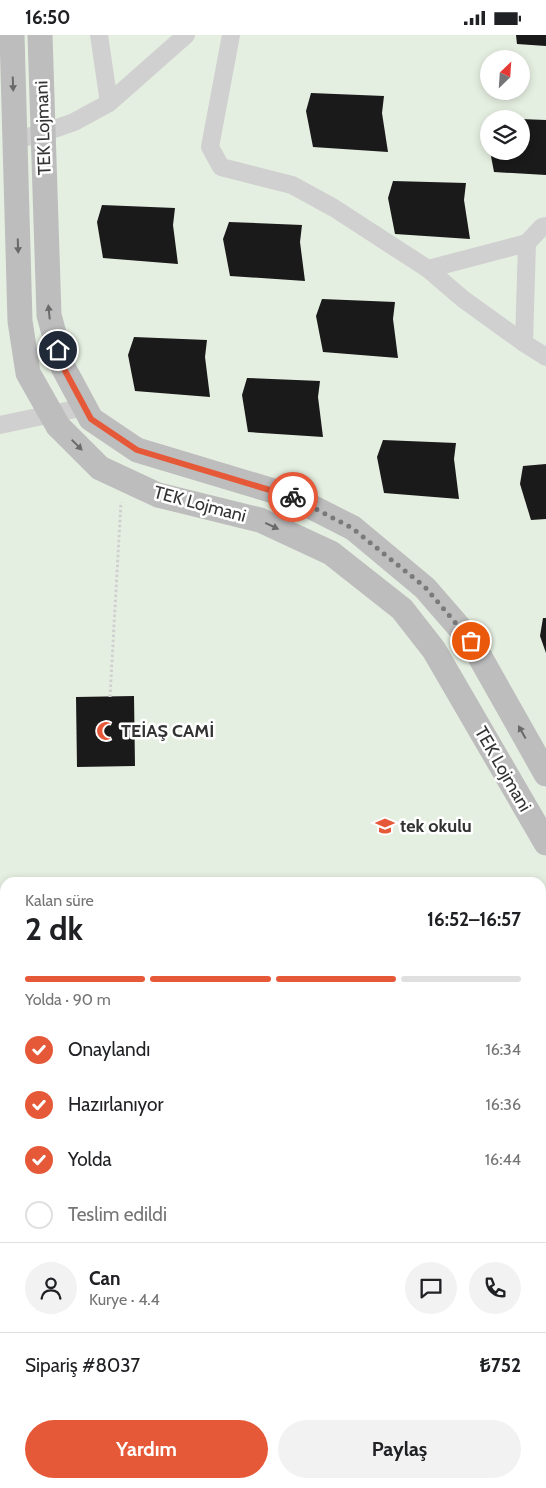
<!DOCTYPE html>
<html lang="tr">
<meta charset="utf-8">
<style>
:root{--surface:#fff;--page:#f2f2f2;--text:#202124;--muted:#757577;--line:#e0e0e0;--accent:#e65938}
body{margin:0;font-family:Cabin,sans-serif;background:var(--page);color:var(--text);height:100vh;display:flex;flex-direction:column;font-size:19px;white-space:nowrap}
*{box-sizing:border-box;margin:0}
p{font-size:16px;color:var(--muted)}
.icon{flex:none;width:28px;height:28px;fill:none;stroke:currentColor;stroke-width:2;stroke-linecap:round;stroke-linejoin:round}
.map{position:relative;flex:1;overflow:hidden}
.panel{position:absolute;left:0px;top:842px;width:546px;height:611px;display:flex;flex-direction:column;background:var(--surface);border-radius:15px 15px 0 0;box-shadow:0 2px 8px #0003}
.panel>*{flex:none}
.needle{width:32px;rotate:25deg}
.buttons{position:absolute;left:480px;top:15px;display:grid;gap:10px}
.buttons a{display:grid;place-items:center;width:50px;height:50px;border-radius:50%;background:var(--surface);box-shadow:0 2px 8px #0003;font-size:25px}
.pin{position:absolute;display:grid;place-items:center;width:42px;height:42px;color:#fff;margin:-21px;border:2px solid #fff;border-radius:50%;box-shadow:0 1px 5px #0007}
.courier{position:absolute;display:grid;place-items:center;width:50px;height:50px;margin:-25px;border:4px solid #e65938;border-radius:50%;background:#fff;color:#222;box-shadow:0 1px 6px #0007}
.head em{font-style:normal;font-weight:700}
.head div{display:flex;flex-direction:column-reverse}
.head{display:flex;align-items:center;justify-content:space-between;height:85px;padding:0 25px}
h1{font-size:32px;font-weight:700;line-height:38px}
.bar{display:grid;grid-template-columns:repeat(4,1fr);gap:8px 5px;align-content:center;height:60px;padding:0 25px}
.bar i{height:6px;border-radius:4px;background:var(--line)}
.bar .selected{background:var(--accent)}
.bar p{grid-column:span 4}
.line{display:flex;align-items:center;gap:12px;padding:0 25px;border-top:1px solid var(--line)}
.line div{flex:1}
.round{display:grid;place-items:center;flex:none;width:52px;height:52px;border-radius:26px;background:var(--page)}
ol{padding:0 25px;list-style:none}
li{display:flex;align-items:center;gap:15px;height:55px}
li p{margin-inline-start:auto}
li .icon{padding:5px;border-radius:50%;background:var(--accent);color:#fff;stroke-width:4}
li:last-child{color:var(--muted)}
li i{width:28px;height:28px;border:2px solid var(--line);border-radius:50%}
.cta{display:flex;gap:10px;margin-top:auto;padding:10px 25px}
.cta a{flex:1;height:58px;border-radius:30px;background:var(--accent);color:#fff;font-size:20px;font-weight:700;line-height:58px;text-align:center}
.cta a+a{background:var(--page);color:var(--text)}
.status{display:flex;justify-content:space-between;align-items:center;height:35px;padding:0 25px;background:var(--surface);direction:ltr}
.status svg{height:14px;fill:currentColor}
.map>svg:first-child{display:block}
.green{fill:#e5efe1;fill-rule:evenodd}
.building{fill:#1a1a1a}
.lines{fill:none;stroke-linecap:round;stroke-linejoin:round}
.path{stroke:#d0d0d0;stroke-width:3;stroke-dasharray:2.5 2.5;stroke-linecap:butt}
.street{stroke:#d0d0d0;stroke-width:18}
.secondary{stroke:#bdbdbd;stroke-width:25}
.oneway{fill:#6a6a6a}
.done{stroke:#7a7a7a;stroke-width:5;stroke-dasharray:0 9}
.route{stroke:#e65938;stroke-width:6}
.labels{text-anchor:middle;dominant-baseline:central;stroke-width:5;stroke-linejoin:round;paint-order:stroke}
.street-label{font-size:18px;fill:#333;stroke:#fff}
.poi-label{font-size:18px;font-weight:bold;fill:#333;stroke:#fff;text-anchor:start}
</style>
<div class="status"><b>16:50</b><svg viewBox="0 0 49 12"><path d="M0 12V9h3v3zM5 12V6h3v6zM10 12V3h3v9zM15 12V0h3v12zM26 1h20v11H26zM47 4h2v5h-2z"/></svg></div>
<div class="map">
<svg width="546" height="1453" viewBox="0 0 546 1453">
<rect width="100%" height="100%" fill="#fff"/>
<!-- green -->
<path class="green" d="M 0,0 L 546,0 L 546,1453 L 0,1453 ZM 489,24 L 521,24 L 521,56 L 489,56 ZM 489,84 L 521,84 L 521,116 L 489,116 ZM 5,848 L 541,848 L 541,1449 L 5,1449 Z"/>
<!-- building -->
<g class="building">
<polygon points="516,0 546,0 546,11 517,9"/>
<polygon points="311,58 384,61 382,78 388,117 313,112 306,76"/>
<polygon points="521,84 546,85 546,140 494,137 490,116 521,116"/>
<polygon points="393,146 466,148 464,165 470,204 395,199 388,163"/>
<polygon points="102,170 175,173 173,190 178,229 103,223 97,187"/>
<polygon points="229,187 302,190 300,207 305,246 230,241 223,204"/>
<polygon points="322,264 395,267 393,284 398,323 323,317 316,281"/>
<polygon points="134,302 207,305 205,322 210,362 135,356 128,320"/>
<polygon points="247,343 320,346 318,362 323,402 248,397 242,360"/>
<polygon points="383,405 456,408 454,424 459,464 384,458 377,422"/>
<polygon points="546,429 546,484 531,485 520,449 523,431"/>
<polygon points="543,583 546,583 546,618 540,601"/>
<polygon points="134,661 135,731 77,732 76,662"/>
</g>
<g class="lines">
<!-- path -->
<g class="path">
<polyline points="110,662 121,467"/>
<polyline points="0,1150 5,1161"/>
<polyline points="0,1249 5,1260"/>
<polyline points="90,1449 91,1453"/>
</g>
<!-- street -->
<g class="street">
<polyline points="99,0 109,68"/>
<polyline points="231,0 210,112 221,132 292,150 334,173 428,234"/>
<polyline points="15,105 43,98 74,87 109,68 186,0"/>
<polyline points="546,191 542,192 527,208 524,308 546,322"/>
<polyline points="524,308 463,264 428,234 527,208"/>
<polyline points="0,390 85,372"/>
</g>
<!-- secondary -->
<g class="secondary">
<polyline points="12,0 20,286 28,338 58,391 100,433 158,460 260,485 331,518 402,574 434,615 546,808"/>
<polyline points="40,0 49,280 63,332 91,384 137,415 290,461 353,493 425,553 471,606 546,739"/>
</g>
</g>
<!-- one-way arrows -->
<defs><path id="oneway-solid" d="M-6-.8H1V-3.2L6.5 0L1 3.2V.8H-6Z" transform="scale(1.25)"/></defs>
<g class="oneway">
<use href="#oneway-solid" transform="translate(13 49) rotate(88)"/>
<use href="#oneway-solid" transform="translate(18 211) rotate(88)"/>
<use href="#oneway-solid" transform="translate(49 277) rotate(-96)"/>
<use href="#oneway-solid" transform="translate(77 410) rotate(45)"/>
<use href="#oneway-solid" transform="translate(272 491) rotate(25)"/>
<use href="#oneway-solid" transform="translate(522 697) rotate(-119)"/>
</g>
<g class="lines">
<!-- done -->
<polyline class="done" points="293,462 352,493 425,552 471,606"/>
<!-- route -->
<polyline class="route" points="58,315 63,332 91,384 137,415 293,462"/>
</g>
<!-- icons -->
<defs>
<g id="mosque-bare" transform="scale(1.5)"><path d="M3.5-4.9A6 6 0 1 0 3.5 4.9A5 5 0 1 1 3.5-4.9Z" fill="#e65938" stroke="#fff" stroke-width="2.5" paint-order="stroke"/></g>
<g id="school-bare" transform="scale(1.5)"><path d="M0-5L7-2L0 1L-7-2ZM-4 1L0 2.5L4 1V4Q0 6-4 4Z" fill="#e65938" stroke="#fff" stroke-width="2.5" paint-order="stroke"/></g>
</defs>
<g fill-rule="evenodd">
<use href="#mosque-bare" x="106" y="696"/>
<use href="#school-bare" x="385" y="791"/>
</g>
<g class="labels">
<!-- street labels -->
<g class="street-label">
<text transform="translate(43 93) rotate(-92)">TEK Lojmani</text>
<text transform="translate(200 469) rotate(15)">TEK Lojmani</text>
<text transform="translate(503 734) rotate(60)">TEK Lojmani</text>
</g>
<!-- poi labels -->
<g class="poi-label">
<text x="121" y="696">TEİAŞ CAMİ</text>
<text x="400" y="791">tek okulu</text>
</g>
</g>
</svg>
<div class="buttons">
<a><svg class="needle" viewBox="-14 -14 28 28"><path d="M0-13l5 13h-10z" fill="#e53935"/><path d="M0 13l5-13h-10z" fill="#757577"/></svg></a>
<a><svg class="icon" aria-label="layers" viewBox="0 0 24 24"><path d="M12 4l9 5-9 5-9-5zM3 14l9 5 9-5"/></svg></a>
</div>
<div class="pin" style="left:471px;top:606px;background:#ea580c"><svg class="icon" aria-label="bag" viewBox="0 0 24 24"><path d="M5 8h14l-1 12H6zM9 8a3 3 0 0 1 6 0"/></svg></div>
<div class="pin" style="left:58px;top:315px;background:#1f2937"><svg class="icon" aria-label="home" viewBox="0 0 24 24"><path d="M3 11l9-7 9 7M6 9v11h12V9"/></svg></div>
<div class="courier" style="left:293px;top:462px"><svg class="icon" aria-label="bike" viewBox="0 0 24 24"><circle cx="6" cy="16" r="4"/><circle cx="18" cy="16" r="4"/><path d="M6 16l4-8h5l3 8M10 8l3 8H6M13 5h3"/></svg></div>
<section class="panel">
<div class="head"><div><h1>2 dk</h1><p>Kalan süre</p></div><em>16:52–16:57</em></div>
<div class="bar"><i class="selected"></i><i class="selected"></i><i class="selected"></i><i></i><p>Yolda · 90 m</p></div>
<ol>
<li><svg class="icon" aria-label="check" viewBox="0 0 24 24"><path d="M5 12l5 5 9-10"/></svg>Onaylandı<p>16:34</p></li>
<li><svg class="icon" aria-label="check" viewBox="0 0 24 24"><path d="M5 12l5 5 9-10"/></svg>Hazırlanıyor<p>16:36</p></li>
<li><svg class="icon" aria-label="check" viewBox="0 0 24 24"><path d="M5 12l5 5 9-10"/></svg>Yolda<p>16:44</p></li>
<li><i></i>Teslim edildi</li>
</ol>
<div class="line" style="height:90px"><a class="round"><svg class="icon" aria-label="person" viewBox="0 0 24 24"><circle cx="12" cy="8" r="4"/><path d="M4 21q1-7 8-7t8 7"/></svg></a><div><b>Can</b><p>Kurye · 4.4</p></div><a class="round"><svg class="icon" aria-label="chat" viewBox="0 0 24 24"><path d="M4 5h16v11H9l-5 4z"/></svg></a><a class="round"><svg class="icon" aria-label="phone" viewBox="0 0 24 24"><path d="M5 4h4l2 5-3 2q2 4 5 5l2-3 5 2v4C11 20 4 13 5 4z"/></svg></a></div>
<div class="line" style="height:65px"><div>Sipariş #8037</div><b>₺752</b></div>
<div class="cta"><a>Yardım</a><a>Paylaş</a></div>
</section>
</div>
